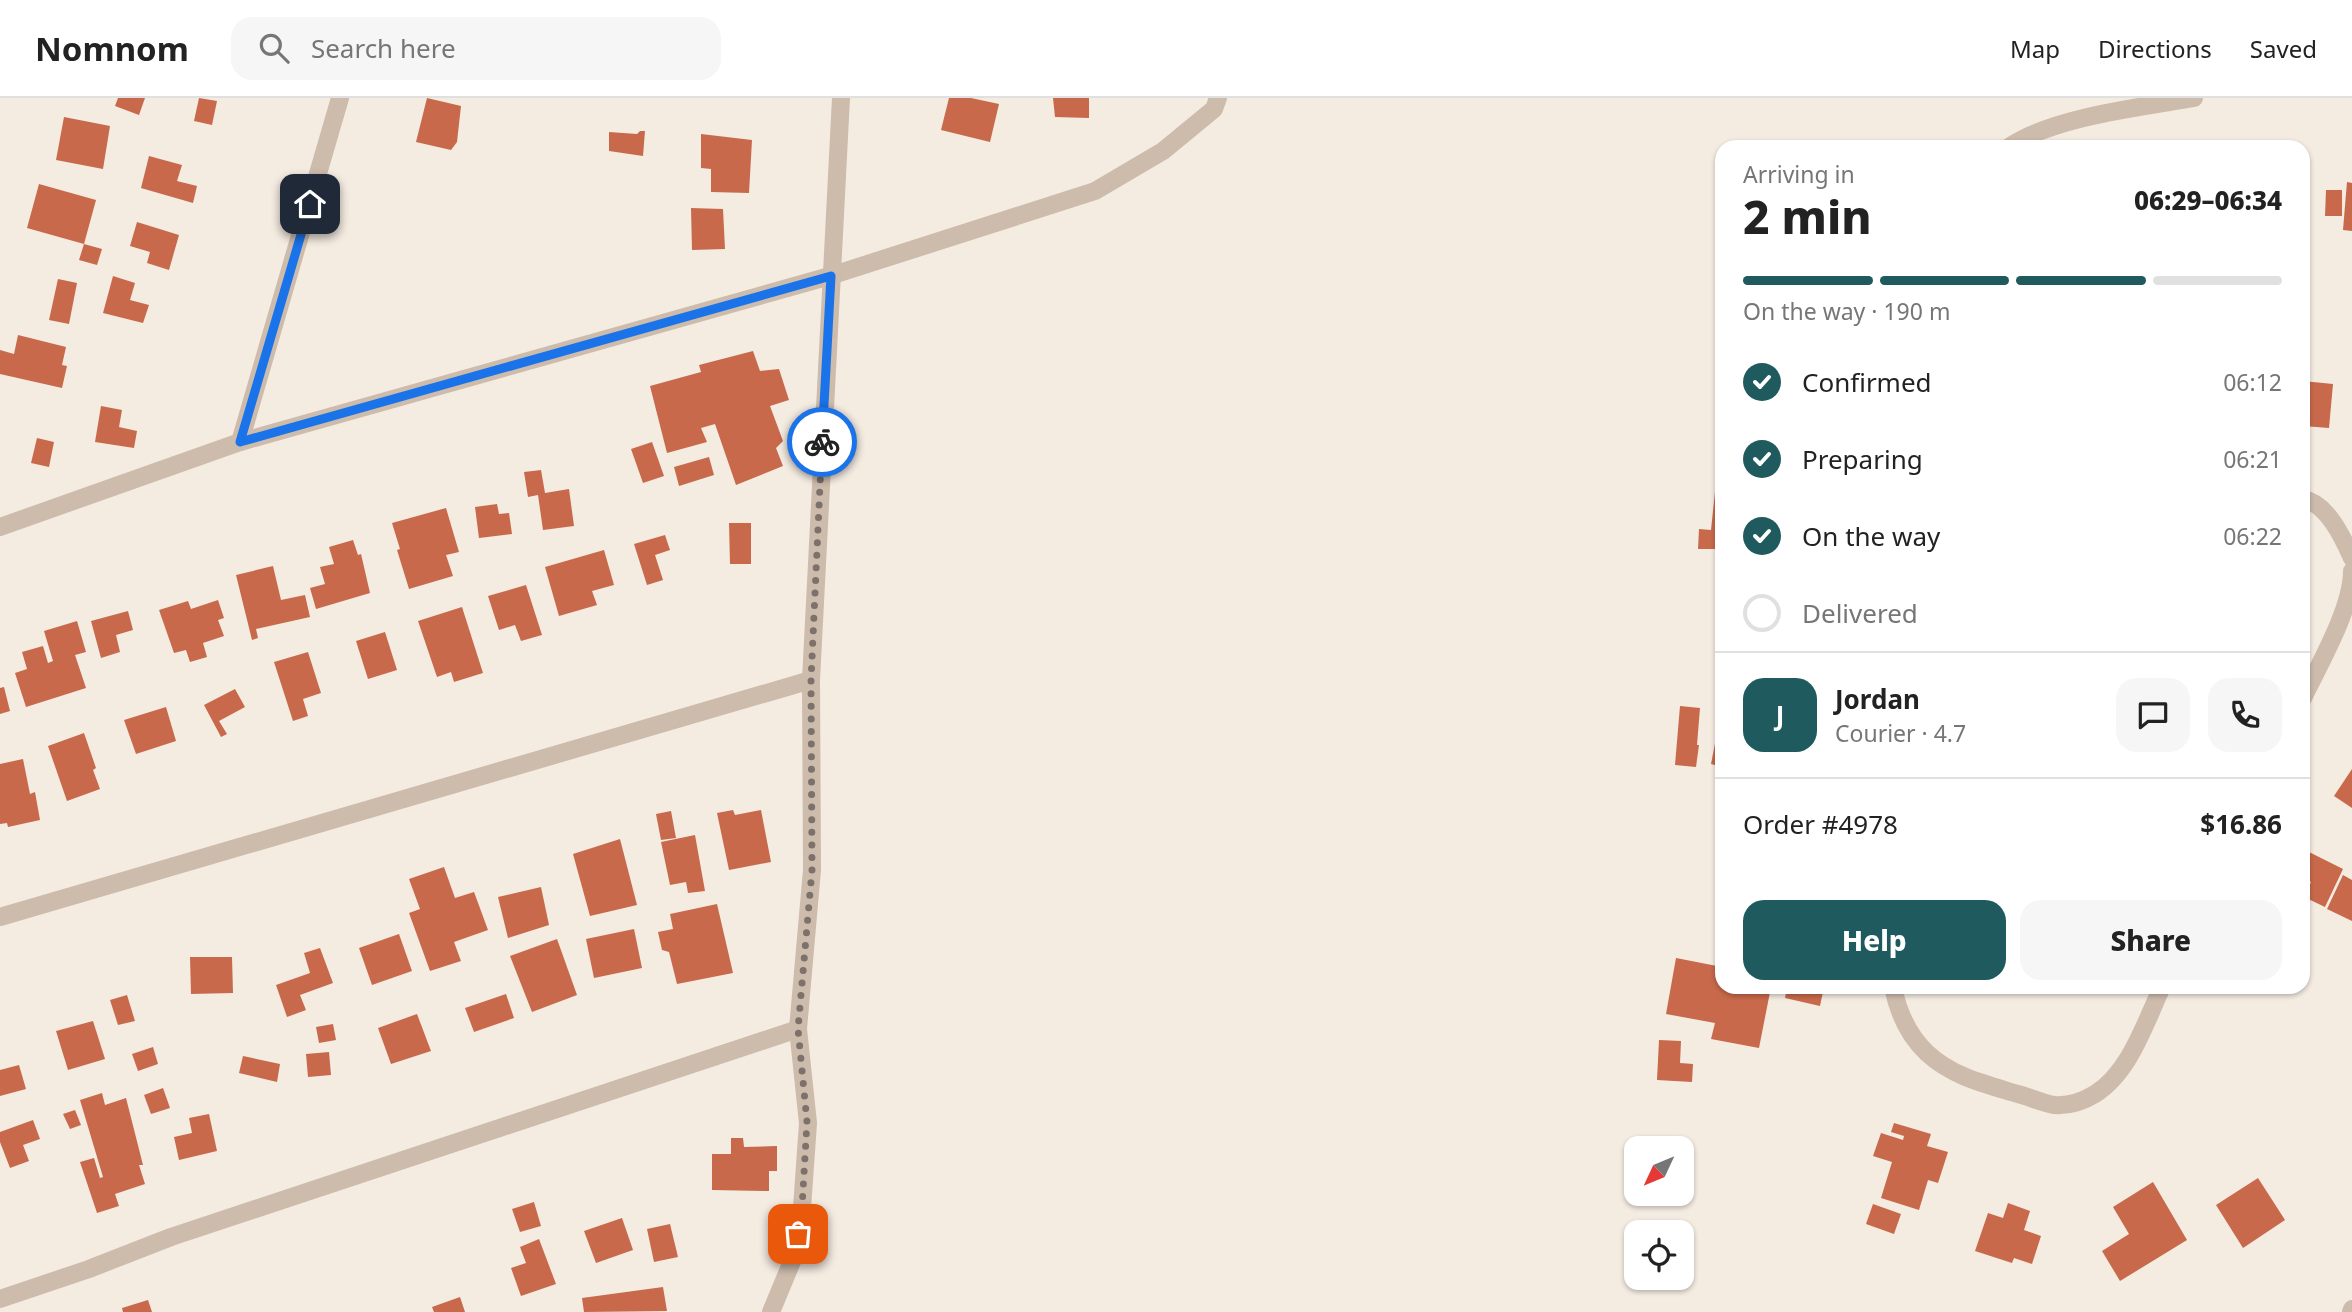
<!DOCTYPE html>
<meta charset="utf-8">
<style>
:root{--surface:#fff;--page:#f6f6f6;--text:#222;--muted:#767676;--line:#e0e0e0;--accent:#1f5a5e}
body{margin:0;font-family:"Noto Sans",sans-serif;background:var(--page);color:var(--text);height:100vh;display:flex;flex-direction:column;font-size:26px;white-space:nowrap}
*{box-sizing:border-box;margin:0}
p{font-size:23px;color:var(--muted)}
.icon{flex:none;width:38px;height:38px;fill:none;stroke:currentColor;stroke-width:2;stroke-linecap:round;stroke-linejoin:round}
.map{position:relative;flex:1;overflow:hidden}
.details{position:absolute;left:1715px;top:42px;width:595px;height:854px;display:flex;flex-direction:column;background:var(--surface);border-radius:21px;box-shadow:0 2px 5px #0004}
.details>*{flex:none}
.needle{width:46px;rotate:226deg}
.fabs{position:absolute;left:1624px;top:1038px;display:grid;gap:14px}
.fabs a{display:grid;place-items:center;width:70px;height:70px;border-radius:14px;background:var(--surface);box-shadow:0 2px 5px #0004;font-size:35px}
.pin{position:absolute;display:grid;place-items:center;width:60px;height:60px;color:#fff;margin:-30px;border-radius:14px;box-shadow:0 4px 10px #0006}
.courier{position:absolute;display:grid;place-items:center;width:70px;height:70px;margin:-35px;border:5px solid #1a73e8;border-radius:50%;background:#fff;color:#222;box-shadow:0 2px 9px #0007}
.headline em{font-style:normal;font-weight:800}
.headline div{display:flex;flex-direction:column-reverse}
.headline{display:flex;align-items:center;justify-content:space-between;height:119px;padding:0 28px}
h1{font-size:46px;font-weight:800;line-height:52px}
.bar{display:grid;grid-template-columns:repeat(4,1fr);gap:10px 7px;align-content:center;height:84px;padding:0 28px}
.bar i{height:9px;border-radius:5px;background:var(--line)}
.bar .on{background:var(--accent)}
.bar p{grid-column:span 4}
.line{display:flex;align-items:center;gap:18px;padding:0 28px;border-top:2px solid var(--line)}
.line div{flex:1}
.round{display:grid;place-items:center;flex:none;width:74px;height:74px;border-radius:21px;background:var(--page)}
ol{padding:0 28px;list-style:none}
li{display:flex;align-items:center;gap:21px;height:77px}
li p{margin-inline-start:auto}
li .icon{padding:7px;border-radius:50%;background:var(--accent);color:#fff;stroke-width:4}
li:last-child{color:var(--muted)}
li i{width:38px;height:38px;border:4px solid var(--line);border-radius:50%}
.button{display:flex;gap:14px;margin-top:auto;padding:14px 28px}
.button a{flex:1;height:80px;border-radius:21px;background:var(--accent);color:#fff;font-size:28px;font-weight:800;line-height:80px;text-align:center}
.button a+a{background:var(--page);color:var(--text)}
header{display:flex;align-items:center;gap:42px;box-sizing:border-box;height:98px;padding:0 35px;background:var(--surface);border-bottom:2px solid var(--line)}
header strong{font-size:33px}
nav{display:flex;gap:38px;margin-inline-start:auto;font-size:24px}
.search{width:490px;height:63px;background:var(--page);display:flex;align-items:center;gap:18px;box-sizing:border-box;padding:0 24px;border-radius:21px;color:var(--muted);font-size:26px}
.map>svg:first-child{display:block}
.building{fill:#c8694b}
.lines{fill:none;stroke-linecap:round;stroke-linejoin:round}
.minor{stroke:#cdbbac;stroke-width:18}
.done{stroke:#7c716b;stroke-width:7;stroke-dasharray:0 12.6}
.route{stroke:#1a73e8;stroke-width:9}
</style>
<header>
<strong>Nomnom</strong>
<div class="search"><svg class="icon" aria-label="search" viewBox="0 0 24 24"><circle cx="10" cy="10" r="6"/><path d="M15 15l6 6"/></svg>Search here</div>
<nav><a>Map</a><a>Directions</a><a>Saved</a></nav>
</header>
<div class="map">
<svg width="2352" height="1214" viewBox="0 0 2352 1214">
<rect width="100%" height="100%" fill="#f4ebe1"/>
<!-- building -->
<g class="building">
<polygon points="118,0 145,0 139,17 115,8"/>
<polygon points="199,0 217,3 212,27 194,23"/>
<polygon points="427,0 461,8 457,44 451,52 416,44"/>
<polygon points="949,0 971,0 999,6 990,44 941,32"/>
<polygon points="1053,0 1089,0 1089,20 1055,19"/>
<polygon points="64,19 110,28 103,71 56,62"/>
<polygon points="640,33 645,33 643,58 609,53 609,34 637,36"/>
<polygon points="701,36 752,42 749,95 711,94 711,71 701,70"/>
<polygon points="149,58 182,67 177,83 197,88 193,105 141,90"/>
<polygon points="2347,84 2352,85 2352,133 2343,132"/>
<polygon points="39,86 96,102 84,146 27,130"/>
<polygon points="2326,92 2342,92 2342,118 2325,118"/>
<polygon points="691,110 723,111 725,151 692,152"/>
<polygon points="137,124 179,137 169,172 147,165 150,154 130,148"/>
<polygon points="84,146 102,151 97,167 79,162"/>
<polygon points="113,178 135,185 130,202 149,207 143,225 103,215"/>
<polygon points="58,181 77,185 69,226 49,222"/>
<polygon points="18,237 66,249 62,267 67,268 62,290 0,276 0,252 14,256"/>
<polygon points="753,253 760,273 779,271 789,302 770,308 783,343 776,350 783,368 736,387 715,326 701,330 707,344 667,355 650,288 701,274 699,267"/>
<polygon points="2303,283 2333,286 2329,330 2303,328"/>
<polygon points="101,308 122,312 119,329 137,333 134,350 95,344"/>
<polygon points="37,340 54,344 49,369 31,365"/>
<polygon points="652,344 664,378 643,385 631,351"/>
<polygon points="709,359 714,377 679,388 674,369"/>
<polygon points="541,372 545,395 569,391 574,428 543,432 538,397 528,399 524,374"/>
<polygon points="1717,375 1722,375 1722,432 1716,432 1715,451 1698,451 1699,431 1711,432"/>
<polygon points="497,406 499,416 509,415 512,436 479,440 475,409"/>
<polygon points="446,410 459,454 446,457 453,478 409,491 397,452 400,451 392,425"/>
<polygon points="729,425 751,425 751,466 730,466"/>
<polygon points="665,437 670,452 655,457 663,482 647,487 634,446"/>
<polygon points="353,442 358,457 361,456 370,495 316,511 310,490 325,486 320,469 334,466 329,449"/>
<polygon points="604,452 614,487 592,493 597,507 559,518 545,469"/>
<polygon points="273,468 281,502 305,497 310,519 256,531 258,540 252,542 236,477"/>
<polygon points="526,487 542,537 521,543 515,527 499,532 488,498"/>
<polygon points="218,502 224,520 218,522 224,538 203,545 207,559 190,564 186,552 174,555 159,512 188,503 191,511"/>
<polygon points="462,509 483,575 454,584 451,574 437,579 418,523"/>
<polygon points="128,513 133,532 116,537 120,554 101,560 91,523"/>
<polygon points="77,523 86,554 75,557 86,590 26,609 15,575 27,571 22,554 43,548 48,565 53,563 44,533"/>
<polygon points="385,534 397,572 368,581 356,543"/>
<polygon points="308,554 321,595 303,601 308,618 293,623 274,564"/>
<polygon points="4,589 10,613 0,616 0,590"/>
<polygon points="235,591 245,609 219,623 227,636 221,639 204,607"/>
<polygon points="1680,608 1700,610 1697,647 1699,647 1696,669 1675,667"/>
<polygon points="166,609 176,643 136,656 124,622"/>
<polygon points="1721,615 1722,615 1722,669 1711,666"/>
<polygon points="84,635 96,670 93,672 100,691 67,703 48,648"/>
<polygon points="23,661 30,696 35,694 40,722 8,729 7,725 0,726 0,666"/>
<polygon points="2352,671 2352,710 2334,698"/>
<polygon points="733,712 735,717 761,712 771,764 729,772 717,715"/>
<polygon points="671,713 676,740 661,742 656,716"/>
<polygon points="695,737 705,793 688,795 686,784 670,787 661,744"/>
<polygon points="620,741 637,807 590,818 573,756"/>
<polygon points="2303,751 2343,771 2325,809 2304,799 2311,784 2303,780"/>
<polygon points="444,769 455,800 474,794 488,832 454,844 461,863 430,873 409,815 420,811 409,781"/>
<polygon points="2343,777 2352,782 2352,823 2327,811"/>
<polygon points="541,789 549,827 508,840 498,799"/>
<polygon points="717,806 733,875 677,886 669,854 662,852 658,834 673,831 670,816"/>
<polygon points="634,831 642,870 594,880 586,841"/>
<polygon points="399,836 412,873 372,887 359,850"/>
<polygon points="557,841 577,897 532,914 510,858"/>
<polygon points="320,850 333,885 300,897 306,912 287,919 276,887 310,875 304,855"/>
<polygon points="190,859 232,859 233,895 191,896"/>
<polygon points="1676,860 1722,869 1722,889 1771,889 1759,950 1711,941 1715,925 1666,916"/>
<polygon points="1787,889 1824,889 1820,908 1785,900"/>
<polygon points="506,896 514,920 474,934 465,910"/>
<polygon points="127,897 135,923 118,927 110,902"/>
<polygon points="417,916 431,953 391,966 378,930"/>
<polygon points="93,923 105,961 68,972 56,933"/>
<polygon points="333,926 336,942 319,945 316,929"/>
<polygon points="1659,942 1681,943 1680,965 1693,966 1692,984 1657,982"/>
<polygon points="153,949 158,966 138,973 132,956"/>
<polygon points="329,954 331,977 308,979 306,956"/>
<polygon points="243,958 280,966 277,984 239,975"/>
<polygon points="19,967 26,991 0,998 0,972"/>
<polygon points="163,990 170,1010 151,1016 144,997"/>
<polygon points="102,995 105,1007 126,1000 143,1067 139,1067 145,1086 115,1096 119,1108 97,1115 80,1064 94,1060 100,1080 103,1079 80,1002"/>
<polygon points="75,1012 81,1027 70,1031 63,1016"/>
<polygon points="209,1016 217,1053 179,1062 174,1039 192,1035 189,1020"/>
<polygon points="33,1022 40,1041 23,1047 29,1063 10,1070 0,1044 0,1034"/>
<polygon points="1894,1025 1931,1036 1927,1048 1948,1054 1938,1085 1928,1082 1919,1112 1881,1100 1892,1064 1873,1058 1881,1035 1903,1042 1904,1038 1891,1034"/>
<polygon points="731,1040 743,1040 744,1049 777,1048 777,1073 769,1073 769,1093 712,1092 712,1056 731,1056"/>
<polygon points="2258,1080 2285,1122 2243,1150 2216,1107"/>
<polygon points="2153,1084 2187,1142 2120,1183 2102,1153 2129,1136 2113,1109"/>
<polygon points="534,1104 541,1128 520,1134 512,1111"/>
<polygon points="2008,1105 2030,1113 2024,1132 2041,1138 2032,1166 2014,1160 2012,1165 1975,1153 1988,1115 2003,1120"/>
<polygon points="1873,1106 1901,1116 1894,1136 1866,1126"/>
<polygon points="622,1120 633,1152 596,1165 584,1133"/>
<polygon points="670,1126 678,1159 654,1164 647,1131"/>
<polygon points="539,1141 556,1186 521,1198 511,1170 526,1165 520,1149"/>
<polygon points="663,1189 667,1213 584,1214 582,1200"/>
<polygon points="460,1199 465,1214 434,1214 432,1209"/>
<polygon points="148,1202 152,1214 123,1214 122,1210"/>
</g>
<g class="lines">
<!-- minor -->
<g class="minor">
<path d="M 2009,49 C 2053,19 2141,9 2194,0"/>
<polyline points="240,344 340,0"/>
<path d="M 2303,401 C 2327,405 2343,440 2352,460"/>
<polyline points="0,429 240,344 830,178 1095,93 1163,53 1214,11 1218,0"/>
<path d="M 2303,600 C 2320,565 2352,510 2352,473"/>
<polyline points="0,819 811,582"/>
<path d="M 1893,889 C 1898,914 1908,937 1927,955 C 1953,979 1985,986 2018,996 C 2030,999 2042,1005 2054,1007 C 2069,1008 2082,1004 2095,996 C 2130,974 2145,925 2162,889"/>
<polyline points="0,1201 89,1171 171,1139 798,931"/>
<polyline points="771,1214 793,1161 802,1110 808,1025 798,931 812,772 811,582 841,0"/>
<polyline points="2351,1214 2352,1211"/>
</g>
</g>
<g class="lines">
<!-- done -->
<polyline class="done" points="798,1136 802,1110 807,1024 798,931 812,772 811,582 822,344"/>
<!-- route -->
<polyline class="route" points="310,106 240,344 831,178 822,344"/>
</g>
</svg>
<div class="fabs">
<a><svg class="needle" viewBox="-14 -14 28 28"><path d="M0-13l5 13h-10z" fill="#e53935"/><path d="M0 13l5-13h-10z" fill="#767676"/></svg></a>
<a><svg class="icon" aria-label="locate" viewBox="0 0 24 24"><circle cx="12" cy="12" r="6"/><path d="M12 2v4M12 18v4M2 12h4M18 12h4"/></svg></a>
</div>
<div class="pin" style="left:798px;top:1136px;background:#ea580c"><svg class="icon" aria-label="bag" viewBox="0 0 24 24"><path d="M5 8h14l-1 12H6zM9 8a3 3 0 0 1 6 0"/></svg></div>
<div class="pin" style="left:310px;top:106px;background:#1f2937"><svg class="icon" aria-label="home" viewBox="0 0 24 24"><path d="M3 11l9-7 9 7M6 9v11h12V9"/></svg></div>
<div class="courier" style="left:822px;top:344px"><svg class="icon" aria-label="bike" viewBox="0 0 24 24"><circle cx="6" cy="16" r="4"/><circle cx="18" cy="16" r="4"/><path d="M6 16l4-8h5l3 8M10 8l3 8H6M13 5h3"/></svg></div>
<section class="details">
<div class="headline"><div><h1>2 min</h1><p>Arriving in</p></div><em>06:29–06:34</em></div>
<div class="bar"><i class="on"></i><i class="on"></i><i class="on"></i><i></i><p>On the way · 190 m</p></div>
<ol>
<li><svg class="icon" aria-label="check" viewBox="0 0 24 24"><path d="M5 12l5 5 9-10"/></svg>Confirmed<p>06:12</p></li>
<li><svg class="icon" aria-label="check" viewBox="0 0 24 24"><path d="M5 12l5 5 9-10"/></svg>Preparing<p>06:21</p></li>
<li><svg class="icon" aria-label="check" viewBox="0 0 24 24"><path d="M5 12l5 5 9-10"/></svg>On the way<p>06:22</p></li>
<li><i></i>Delivered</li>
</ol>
<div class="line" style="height:126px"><b class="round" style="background:var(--accent);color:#fff">J</b><div><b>Jordan</b><p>Courier · 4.7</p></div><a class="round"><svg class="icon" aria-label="chat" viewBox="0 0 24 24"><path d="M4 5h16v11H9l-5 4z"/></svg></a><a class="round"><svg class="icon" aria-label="phone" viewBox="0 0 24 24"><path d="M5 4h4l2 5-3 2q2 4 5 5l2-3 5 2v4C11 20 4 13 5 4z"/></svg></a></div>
<div class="line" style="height:91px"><div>Order #4978</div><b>$16.86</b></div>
<div class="button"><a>Help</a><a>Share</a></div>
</section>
</div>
